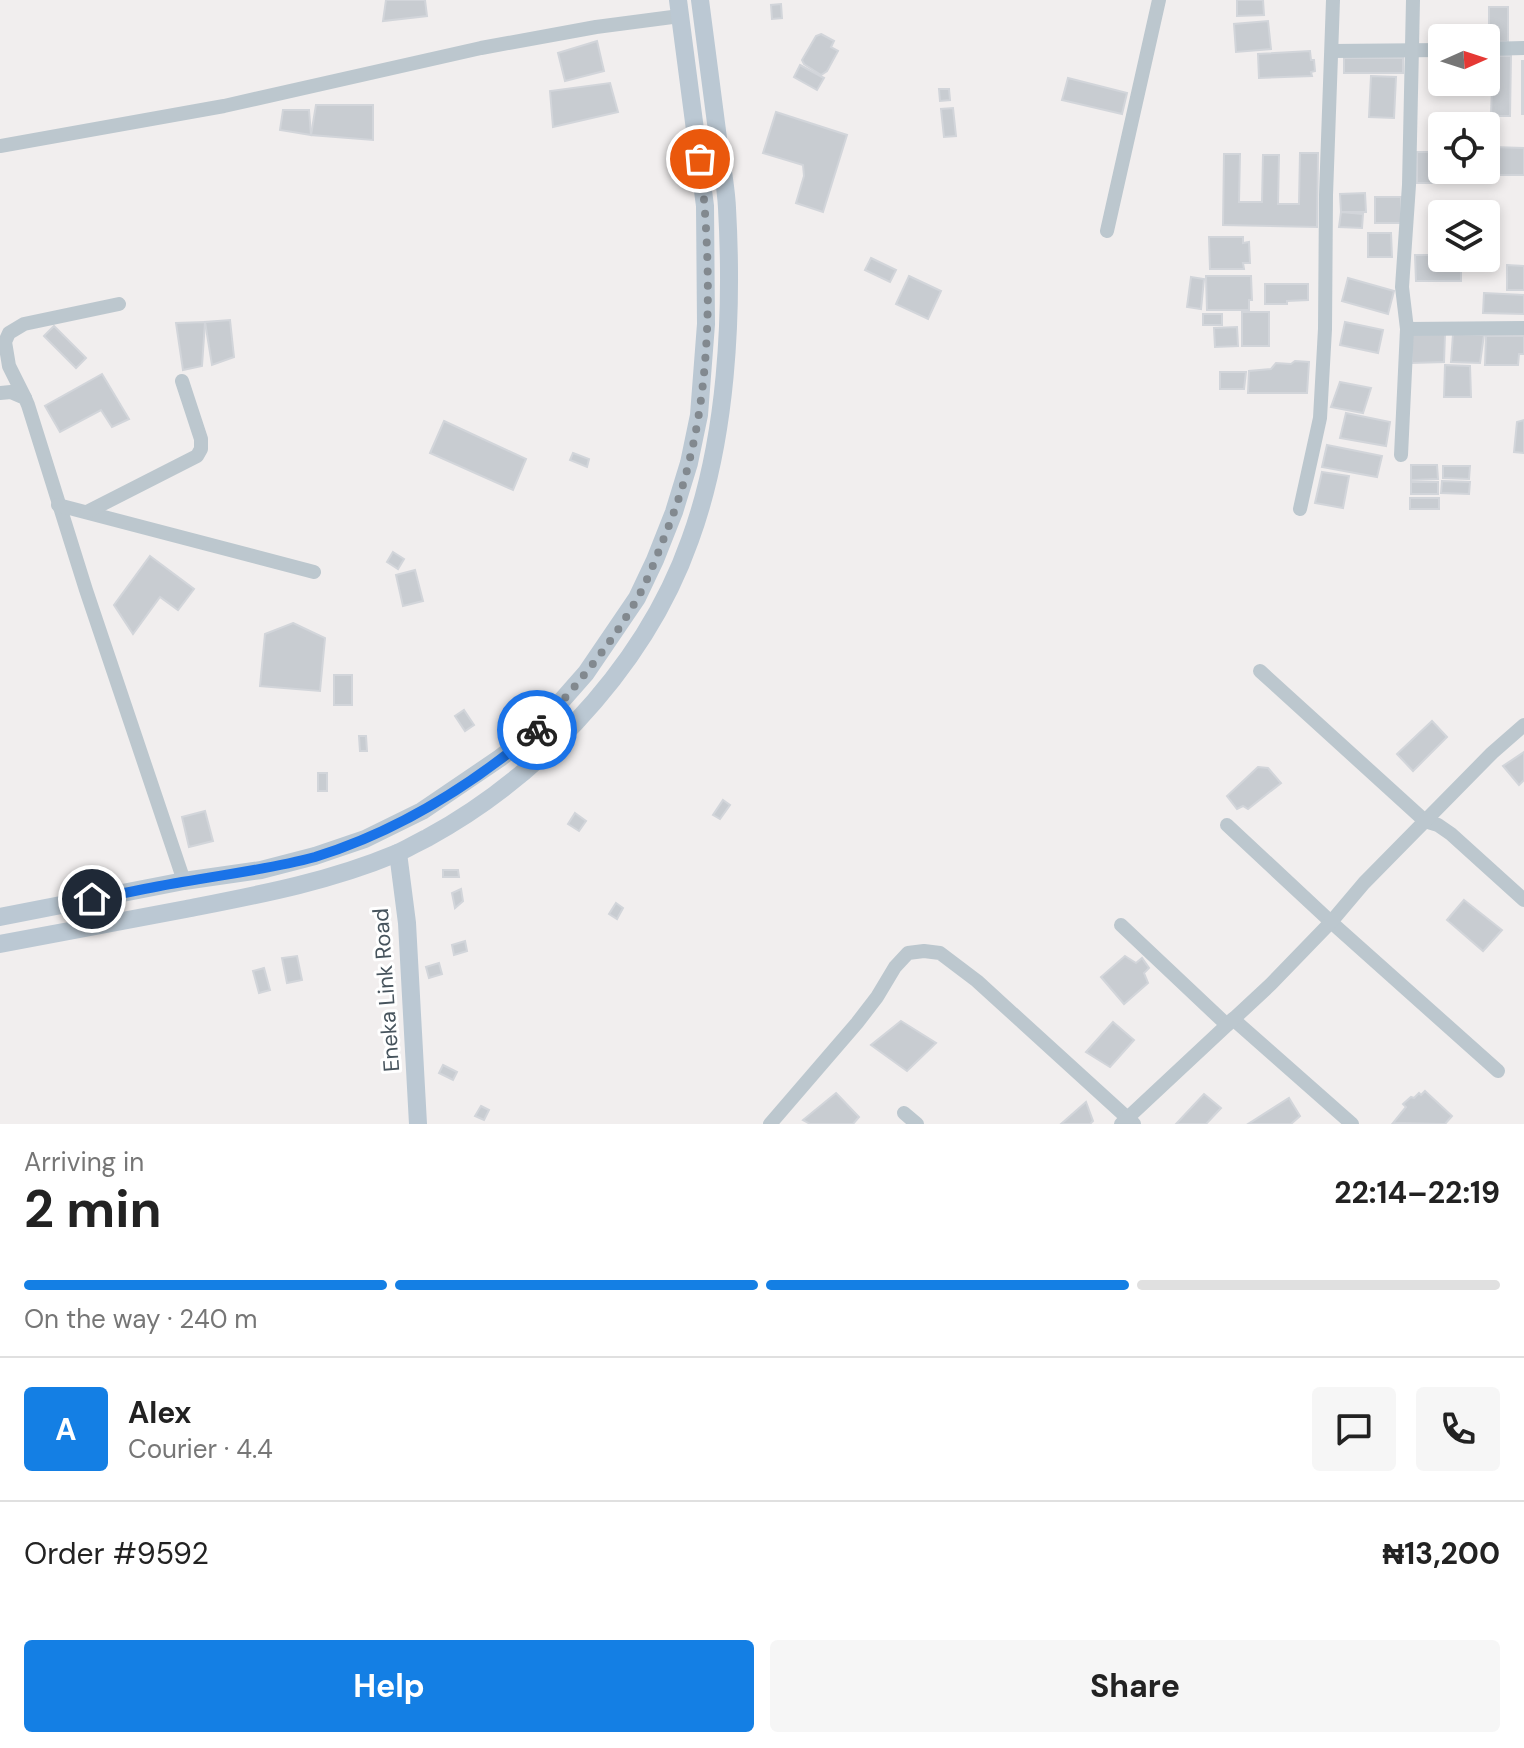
<!DOCTYPE html>
<meta charset="utf-8">
<style>
:root{--surface:#fff;--page:#f6f6f6;--text:#222;--muted:#767676;--line:#e0e0e0;--accent:#147fe4}
body{margin:0;font-family:"DM Sans",sans-serif;background:var(--page);color:var(--text);height:100vh;display:flex;flex-direction:column;font-size:30px;white-space:nowrap}
*{box-sizing:border-box;margin:0}
p{font-size:26px;color:var(--muted)}
.icon{flex:none;width:44px;height:44px;fill:none;stroke:currentColor;stroke-width:2;stroke-linecap:round;stroke-linejoin:round}
.map{position:relative;height:1124px;overflow:hidden}
.drawer{display:flex;flex-direction:column;background:var(--surface);flex:1}
.drawer>*{flex:none}
.needle{width:52px;rotate:87deg}
.controls{position:absolute;left:1428px;top:24px;display:grid;gap:16px}
.controls a{display:grid;place-items:center;width:72px;height:72px;border-radius:8px;background:var(--surface);box-shadow:0 4px 12px #0003;font-size:40px}
.pin{position:absolute;display:grid;place-items:center;width:68px;height:68px;color:#fff;margin:-34px;border:4px solid #fff;border-radius:50%;box-shadow:0 2px 8px #0007}
.courier{position:absolute;display:grid;place-items:center;width:80px;height:80px;margin:-40px;border:6px solid #1a73e8;border-radius:50%;background:#fff;color:#222;box-shadow:0 2px 10px #0007}
.summary em{font-style:normal;font-weight:700}
.summary div{display:flex;flex-direction:column-reverse}
.summary{display:flex;align-items:center;justify-content:space-between;height:136px;padding:0 24px}
h1{font-size:52px;font-weight:700;line-height:60px}
.bar{display:grid;grid-template-columns:repeat(4,1fr);gap:12px 8px;align-content:center;height:96px;padding:0 24px}
.bar i{height:10px;border-radius:6px;background:var(--line)}
.bar .on{background:var(--accent)}
.bar p{grid-column:span 4}
.line{display:flex;align-items:center;gap:20px;padding:0 24px;border-top:2px solid var(--line)}
.line div{flex:1}
.round{display:grid;place-items:center;flex:none;width:84px;height:84px;border-radius:8px;background:var(--page)}
.action{display:flex;gap:16px;margin-top:auto;padding:16px 24px}
.action a{flex:1;height:92px;border-radius:8px;background:var(--accent);color:#fff;font-size:32px;font-weight:700;line-height:92px;text-align:center}
.action a+a{background:var(--page);color:var(--text)}
.map>svg:first-child{display:block}
.building{fill:#c8ccd1;stroke:#d2d5da;stroke-width:2}
.lines{fill:none;stroke-linecap:round;stroke-linejoin:round}
.street{stroke:#bcc7ce;stroke-width:14}
.secondary{stroke:#bbc8d3;stroke-width:18}
.done{stroke:#82898f;stroke-width:8;stroke-dasharray:0 14.4}
.route{stroke:#1a73e8;stroke-width:10}
.labels{text-anchor:middle;dominant-baseline:central;stroke-width:6;stroke-linejoin:round;paint-order:stroke}
.street-label{font-size:22px;fill:#46535c;stroke:#fff}
</style>
<div class="map">
<svg width="1524" height="1124" viewBox="0 0 1524 1124">
<rect width="100%" height="100%" fill="#f1eeee"/>
<!-- building -->
<g class="building">
<polygon points="386,0 425,0 427,16 383,21"/>
<polygon points="1237,0 1263,0 1264,15 1237,16"/>
<polygon points="781,4 782,18 772,19 771,5"/>
<polygon points="1489,7 1508,7 1508,42 1489,41"/>
<polygon points="1268,21 1271,49 1236,52 1234,24"/>
<polygon points="821,34 834,41 831,47 838,51 827,71 821,75 804,64 802,60 816,36"/>
<polygon points="597,41 604,71 565,81 558,53"/>
<polygon points="1310,51 1311,60 1314,60 1315,71 1311,72 1312,76 1259,78 1258,54"/>
<polygon points="1493,56 1511,56 1510,116 1491,116"/>
<rect x="1344" y="58" width="59" height="15"/>
<rect x="1522" y="61" width="2" height="53"/>
<polygon points="800,65 824,78 817,90 794,77"/>
<polygon points="1371,76 1396,77 1394,118 1369,117"/>
<polygon points="1068,78 1127,93 1122,114 1062,100"/>
<polygon points="610,83 618,112 553,127 550,91"/>
<polygon points="939,89 949,89 950,100 940,101"/>
<polygon points="316,105 373,105 373,140 311,135"/>
<polygon points="953,108 956,136 944,137 941,109"/>
<polygon points="283,110 309,110 311,135 280,130"/>
<polygon points="776,112 847,135 823,212 796,203 804,176 803,165 763,153"/>
<polygon points="1461,119 1484,120 1484,126 1461,126"/>
<polygon points="1493,147 1524,148 1524,175 1493,175"/>
<polygon points="1417,152 1442,152 1442,170 1445,170 1445,183 1417,183"/>
<polygon points="1300,153 1318,153 1317,227 1223,225 1224,154 1240,154 1239,202 1262,202 1263,155 1279,155 1278,204 1299,204"/>
<polygon points="1365,193 1366,212 1341,212 1340,194"/>
<rect x="1375" y="197" width="26" height="26"/>
<polygon points="1341,212 1363,214 1362,228 1339,227"/>
<polygon points="1368,233 1391,233 1392,257 1368,257"/>
<polygon points="1209,237 1243,237 1243,243 1249,242 1250,263 1243,263 1244,269 1210,269"/>
<polygon points="1415,255 1442,255 1442,258 1461,258 1461,281 1416,281"/>
<polygon points="871,258 896,270 890,282 865,270"/>
<polygon points="1507,265 1524,266 1524,290 1507,290"/>
<polygon points="909,276 941,291 928,319 896,304"/>
<polygon points="1206,276 1251,276 1252,300 1249,300 1249,310 1207,310"/>
<polygon points="1191,277 1204,279 1201,309 1187,307"/>
<polygon points="1348,278 1394,291 1388,314 1342,301"/>
<polygon points="1265,284 1308,284 1308,300 1287,301 1287,304 1265,304"/>
<polygon points="1484,293 1524,295 1524,314 1483,313"/>
<rect x="1242" y="312" width="27" height="34"/>
<rect x="1203" y="314" width="19" height="11"/>
<polygon points="230,320 234,357 212,365 205,322"/>
<polygon points="205,322 202,366 183,370 176,323"/>
<polygon points="1345,322 1383,330 1378,353 1340,345"/>
<polygon points="54,326 86,358 76,368 44,336"/>
<polygon points="1237,327 1238,346 1215,347 1214,328"/>
<polygon points="1445,334 1444,362 1412,363 1412,335"/>
<polygon points="1453,334 1484,335 1480,363 1451,362"/>
<polygon points="1486,336 1524,336 1524,354 1519,354 1518,365 1485,365"/>
<polygon points="1295,361 1309,362 1307,393 1248,393 1249,371 1271,369 1276,363 1291,364"/>
<polygon points="1445,365 1470,366 1471,397 1444,397"/>
<polygon points="1220,372 1246,372 1244,389 1220,389"/>
<polygon points="102,374 129,419 112,427 101,410 60,432 45,406"/>
<polygon points="1340,382 1371,388 1363,413 1331,407"/>
<polygon points="1346,413 1390,422 1386,446 1340,438"/>
<polygon points="1524,420 1524,453 1514,452 1517,422"/>
<polygon points="444,421 526,459 513,490 430,453"/>
<polygon points="1327,445 1382,456 1377,477 1322,467"/>
<polygon points="573,453 589,459 587,467 570,460"/>
<polygon points="1411,465 1437,465 1438,479 1411,480"/>
<polygon points="1443,466 1470,466 1469,479 1443,478"/>
<polygon points="1322,472 1349,476 1343,508 1315,503"/>
<polygon points="1442,481 1470,482 1469,494 1441,493"/>
<rect x="1411" y="482" width="27" height="12"/>
<rect x="1410" y="498" width="29" height="11"/>
<polygon points="393,552 404,559 398,569 387,562"/>
<polygon points="150,556 194,589 178,610 160,597 133,634 114,605"/>
<polygon points="415,570 423,601 403,606 396,575"/>
<polygon points="293,623 325,638 320,691 260,686 265,634"/>
<rect x="334" y="675" width="18" height="30"/>
<polygon points="464,710 474,725 465,731 455,716"/>
<polygon points="1432,721 1447,737 1413,771 1397,754"/>
<polygon points="359,736 366,736 367,751 360,751"/>
<polygon points="1524,752 1524,780 1519,785 1503,766"/>
<polygon points="1258,767 1268,768 1281,783 1248,809 1243,806 1237,809 1227,796"/>
<rect x="318" y="773" width="9" height="18"/>
<polygon points="723,800 730,805 720,819 713,815"/>
<polygon points="205,811 213,841 189,847 182,817"/>
<polygon points="575,813 586,821 579,831 568,824"/>
<polygon points="443,870 458,870 459,877 443,877"/>
<polygon points="461,889 463,901 455,908 452,893"/>
<polygon points="1464,900 1502,930 1483,951 1447,920"/>
<polygon points="616,903 623,908 617,919 609,914"/>
<polygon points="465,941 467,951 454,955 452,945"/>
<polygon points="297,956 302,980 287,983 282,958"/>
<polygon points="1125,956 1136,963 1142,958 1149,968 1144,973 1148,983 1124,1004 1101,977"/>
<polygon points="439,963 442,974 429,978 426,967"/>
<polygon points="264,968 270,990 259,993 253,971"/>
<polygon points="901,1021 936,1043 907,1071 871,1045"/>
<polygon points="1113,1022 1134,1040 1110,1067 1086,1052"/>
<polygon points="443,1065 457,1072 453,1080 439,1073"/>
<polygon points="1425,1091 1452,1116 1445,1124 1393,1123 1406,1107 1403,1104 1411,1097 1414,1098 1419,1093 1421,1095"/>
<polygon points="836,1093 859,1117 853,1124 810,1124 803,1120"/>
<polygon points="1204,1094 1221,1108 1206,1124 1176,1124"/>
<polygon points="1289,1098 1300,1116 1291,1124 1248,1124"/>
<polygon points="1086,1102 1093,1121 1090,1124 1061,1124"/>
<polygon points="481,1106 489,1110 484,1120 475,1116"/>
</g>
<g class="lines">
<!-- street -->
<g class="street">
<polyline points="1486,49 1524,48"/>
<polyline points="1332,51 1442,50"/>
<polyline points="0,146 224,106 481,48 596,27 680,16"/>
<polyline points="1107,231 1159,0"/>
<polyline points="1407,329 1524,328"/>
<polyline points="0,393 11,392 25,398 28,405 86,590 184,881"/>
<polyline points="25,398 9,366 5,342 9,333 24,324 119,304"/>
<polyline points="1401,455 1407,329 1402,287 1409,185 1413,0"/>
<polyline points="58,505 314,572"/>
<polyline points="1300,509 1320,418 1325,329 1326,195 1333,0"/>
<polyline points="87,512 197,456 201,449 201,439 182,381"/>
<polyline points="1260,671 1425,821 1438,825 1451,834 1524,900"/>
<polyline points="1227,825 1331,922 1498,1071"/>
<polyline points="1121,925 1227,1025"/>
<polyline points="1233,1019 1352,1124"/>
<polyline points="904,1113 917,1124"/>
<polyline points="770,1124 857,1023 877,997 895,967 908,953 924,951 940,953 977,981 1134,1124"/>
<polyline points="1121,1124 1271,984 1331,922 1364,883 1492,753 1524,725"/>
</g>
<!-- secondary -->
<g class="secondary">
<polyline points="398,853 407,923 418,1124"/>
<polyline points="0,917 184,881 261,870 315,856 365,839 422,811 500,758 535,731 586,673 637,598 655,560 674,512 689,463 699,415 706,324 705,206 678,0"/>
<path d="M 0,944 C 62,932 124,921 186,909 C 257,895 328,882 395,854 C 406,850 416,843 427,838 C 482,808 532,769 575,723 C 624,671 666,608 690,540 C 727,439 733,315 727,208 C 726,187 722,166 719,146 C 713,97 706,49 700,0"/>
</g>
</g>
<g class="lines">
<!-- done -->
<path class="done" d="M 537,730 C 573,689 610,647 637,599 C 648,580 656,558 664,538 C 674,513 683,488 689,462 C 713,368 711,255 700,159"/>
<!-- route -->
<path class="route" d="M 92,899 C 122,894 152,887 182,882 C 227,874 271,869 315,857 C 396,832 472,785 537,730"/>
</g>
<g class="labels">
<!-- street labels -->
<g class="street-label">
<text transform="translate(386 990) rotate(-94)">Eneka Link Road</text>
</g>
</g>
</svg>
<div class="controls">
<a><svg class="needle" viewBox="-14 -14 28 28"><path d="M0-13l5 13h-10z" fill="#e53935"/><path d="M0 13l5-13h-10z" fill="#767676"/></svg></a>
<a><svg class="icon" aria-label="locate" viewBox="0 0 24 24"><circle cx="12" cy="12" r="6"/><path d="M12 2v4M12 18v4M2 12h4M18 12h4"/></svg></a>
<a><svg class="icon" aria-label="layers" viewBox="0 0 24 24"><path d="M12 4l9 5-9 5-9-5zM3 14l9 5 9-5"/></svg></a>
</div>
<div class="pin" style="left:700px;top:159px;background:#ea580c"><svg class="icon" aria-label="bag" viewBox="0 0 24 24"><path d="M5 8h14l-1 12H6zM9 8a3 3 0 0 1 6 0"/></svg></div>
<div class="pin" style="left:92px;top:899px;background:#1f2937"><svg class="icon" aria-label="home" viewBox="0 0 24 24"><path d="M3 11l9-7 9 7M6 9v11h12V9"/></svg></div>
<div class="courier" style="left:537px;top:730px"><svg class="icon" aria-label="bike" viewBox="0 0 24 24"><circle cx="6" cy="16" r="4"/><circle cx="18" cy="16" r="4"/><path d="M6 16l4-8h5l3 8M10 8l3 8H6M13 5h3"/></svg></div>
</div>
<section class="drawer">
<div class="summary"><div><h1>2 min</h1><p>Arriving in</p></div><em>22:14–22:19</em></div>
<div class="bar"><i class="on"></i><i class="on"></i><i class="on"></i><i></i><p>On the way · 240 m</p></div>
<div class="line" style="height:144px"><b class="round" style="background:var(--accent);color:#fff">A</b><div><b>Alex</b><p>Courier · 4.4</p></div><a class="round"><svg class="icon" aria-label="chat" viewBox="0 0 24 24"><path d="M4 5h16v11H9l-5 4z"/></svg></a><a class="round"><svg class="icon" aria-label="phone" viewBox="0 0 24 24"><path d="M5 4h4l2 5-3 2q2 4 5 5l2-3 5 2v4C11 20 4 13 5 4z"/></svg></a></div>
<div class="line" style="height:104px"><div>Order #9592</div><b>₦13,200</b></div>
<div class="action"><a>Help</a><a>Share</a></div>
</section>
